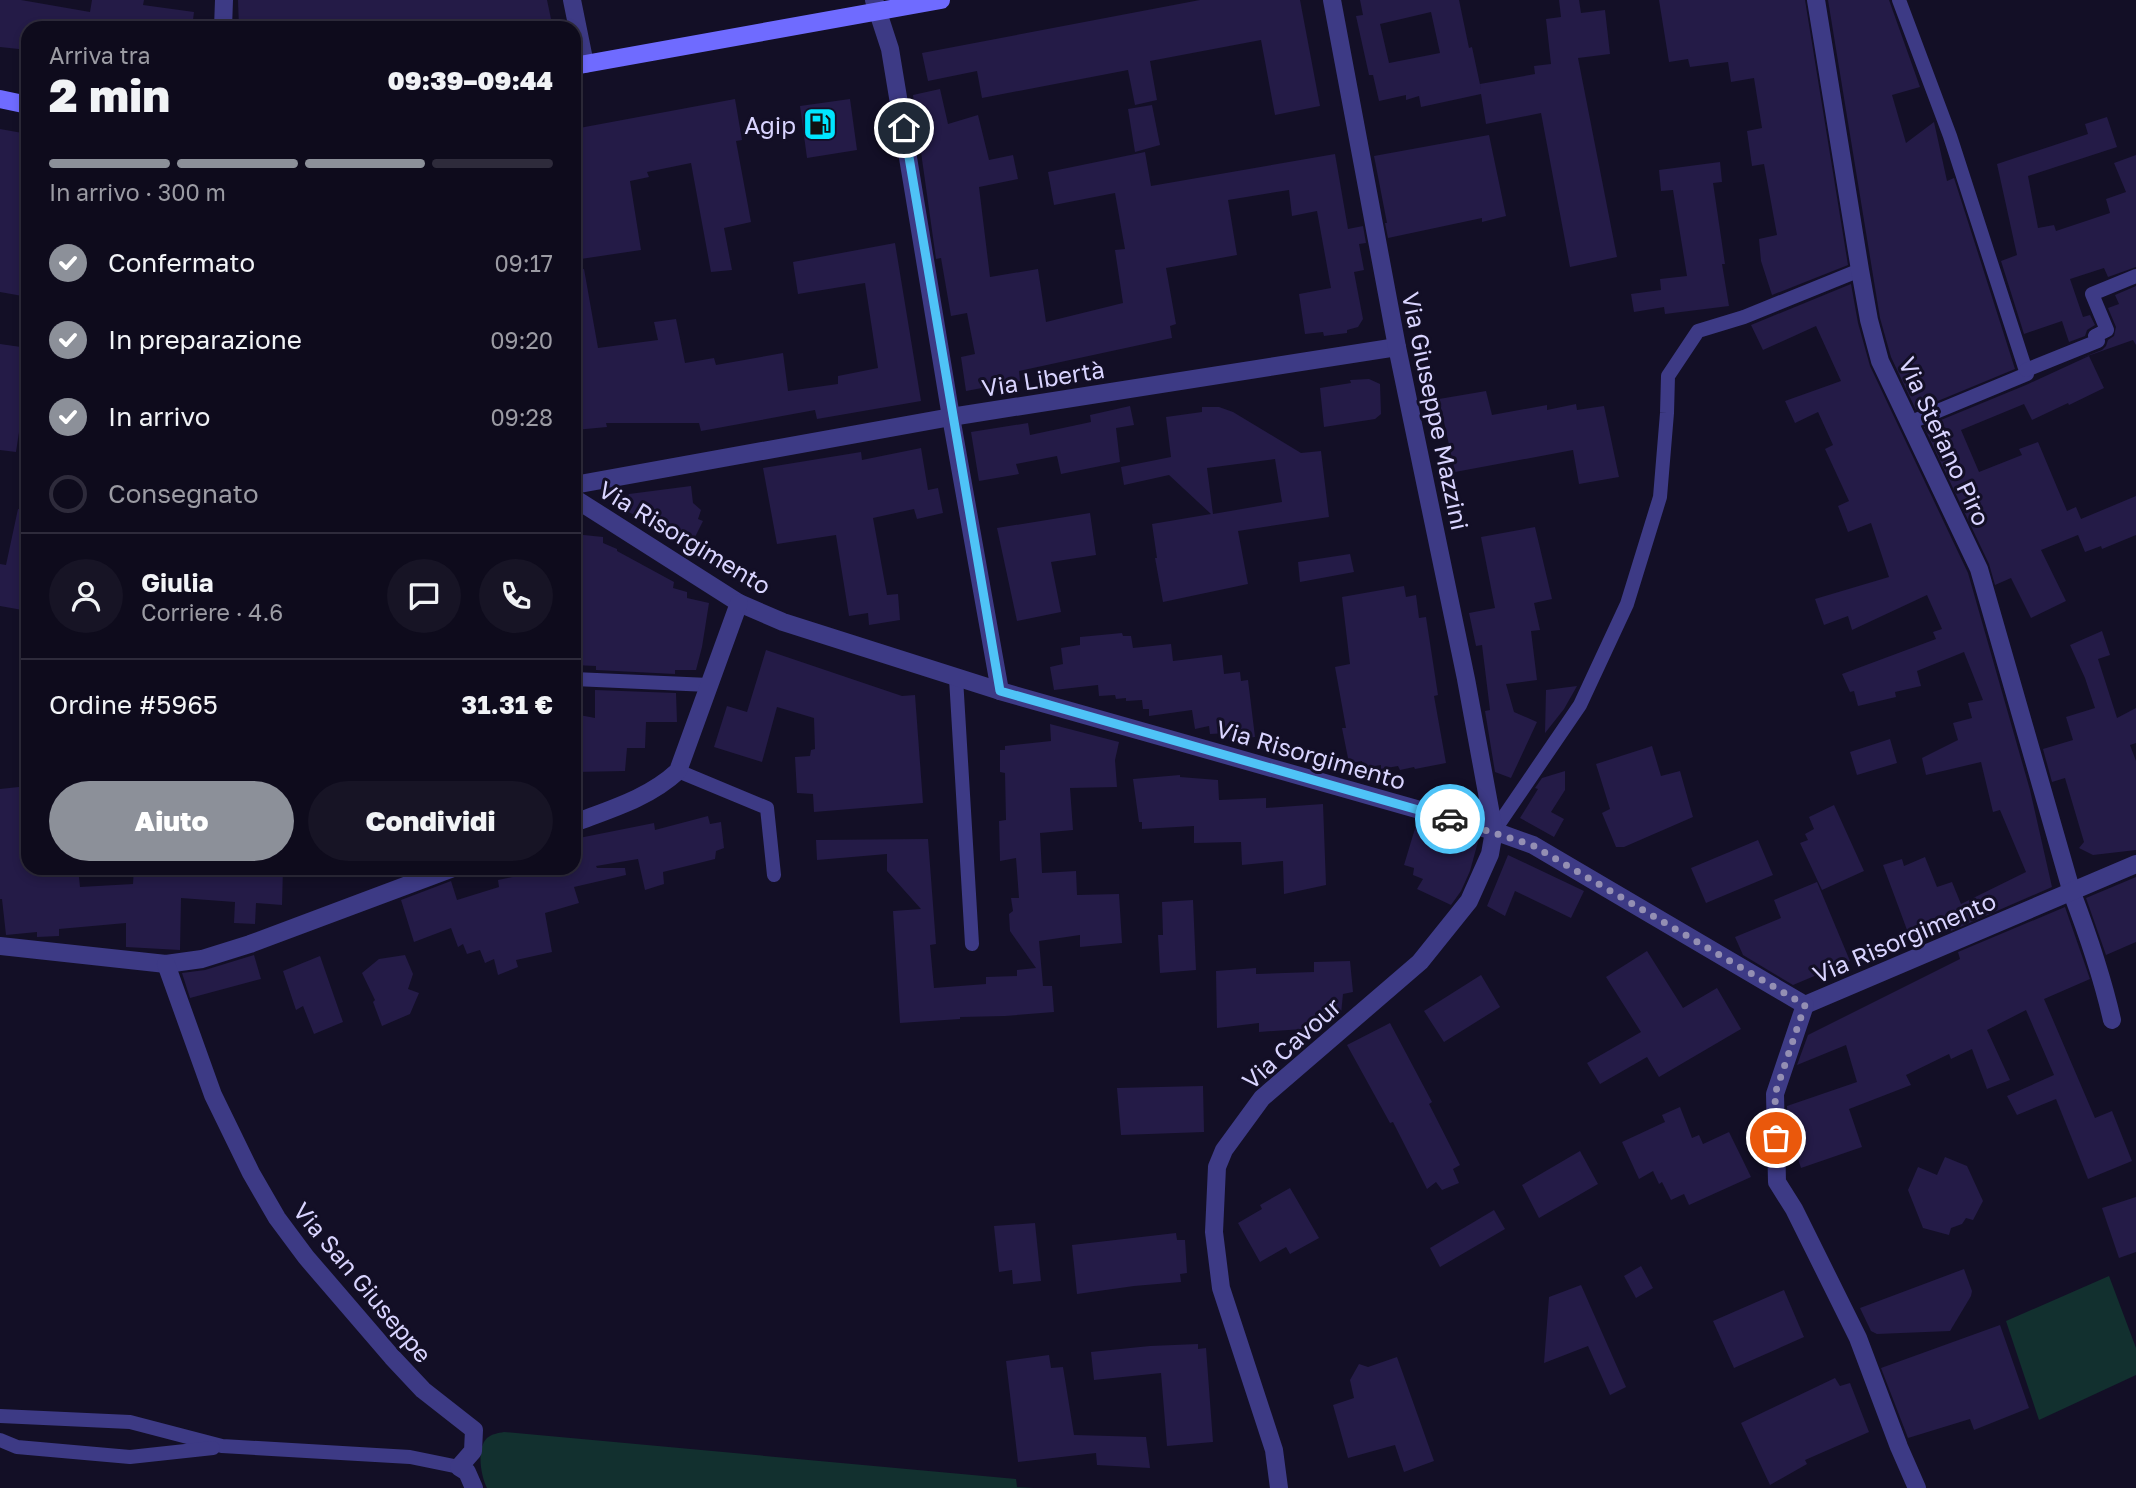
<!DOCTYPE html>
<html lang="it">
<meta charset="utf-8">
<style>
:root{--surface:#0e0b1c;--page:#171425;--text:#f1f3f6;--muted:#9b9ba3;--line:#2e2b3b;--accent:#8c9099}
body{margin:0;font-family:"Golos Text",sans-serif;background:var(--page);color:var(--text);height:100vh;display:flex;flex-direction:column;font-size:26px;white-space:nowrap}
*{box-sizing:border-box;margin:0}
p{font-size:23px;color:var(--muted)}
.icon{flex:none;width:38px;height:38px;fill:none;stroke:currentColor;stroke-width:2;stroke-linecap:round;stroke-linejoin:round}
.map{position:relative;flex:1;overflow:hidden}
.details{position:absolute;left:21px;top:21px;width:560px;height:854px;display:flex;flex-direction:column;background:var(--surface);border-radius:21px;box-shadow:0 4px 10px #0003,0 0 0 2px var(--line)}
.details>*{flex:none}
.pin{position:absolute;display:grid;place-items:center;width:60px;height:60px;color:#fff;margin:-30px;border:4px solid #fff;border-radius:50%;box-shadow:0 2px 7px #0007}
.courier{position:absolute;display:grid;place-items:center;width:70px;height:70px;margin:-35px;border:5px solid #4fc3f7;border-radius:50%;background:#fff;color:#222;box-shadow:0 2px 9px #0007}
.headline em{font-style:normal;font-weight:800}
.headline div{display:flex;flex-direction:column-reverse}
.headline{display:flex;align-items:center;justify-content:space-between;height:119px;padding:0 28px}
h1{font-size:46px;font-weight:800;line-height:52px}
.bar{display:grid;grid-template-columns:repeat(4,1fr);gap:10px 7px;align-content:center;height:84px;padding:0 28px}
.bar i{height:9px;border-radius:5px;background:var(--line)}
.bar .selected{background:var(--accent)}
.bar p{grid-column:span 4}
.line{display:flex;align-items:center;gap:18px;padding:0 28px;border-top:2px solid var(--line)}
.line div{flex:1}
.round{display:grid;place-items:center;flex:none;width:74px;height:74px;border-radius:37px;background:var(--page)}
ol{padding:0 28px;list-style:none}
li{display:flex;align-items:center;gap:21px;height:77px}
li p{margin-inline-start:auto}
li .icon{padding:7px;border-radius:50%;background:var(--accent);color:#fff;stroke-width:4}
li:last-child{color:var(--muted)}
li i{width:38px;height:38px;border:4px solid var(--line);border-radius:50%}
.cta{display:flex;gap:14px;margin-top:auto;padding:14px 28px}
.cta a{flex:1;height:80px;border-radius:42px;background:var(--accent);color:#fff;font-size:28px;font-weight:800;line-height:80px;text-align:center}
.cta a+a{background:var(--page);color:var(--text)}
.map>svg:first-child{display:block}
.green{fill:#12302f}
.building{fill:#241b47;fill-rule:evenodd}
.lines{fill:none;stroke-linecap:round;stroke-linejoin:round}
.lane{stroke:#3d3a85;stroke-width:14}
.street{stroke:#3d3a85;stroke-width:18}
.secondary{stroke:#6f6bff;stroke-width:18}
.done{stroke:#948fb3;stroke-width:7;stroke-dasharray:0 12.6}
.route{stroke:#4fc3f7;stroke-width:9}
.labels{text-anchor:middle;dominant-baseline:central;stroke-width:6;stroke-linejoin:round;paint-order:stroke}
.poi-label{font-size:24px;fill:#d9d4ff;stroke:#130f26;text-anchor:end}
.street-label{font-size:24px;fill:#d9d4ff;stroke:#130f26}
</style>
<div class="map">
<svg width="2136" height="1488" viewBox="0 0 2136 1488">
<rect width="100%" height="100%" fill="#130f26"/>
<!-- green -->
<g class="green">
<polygon points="2109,1276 2136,1348 2136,1375 2039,1420 2006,1321"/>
<path d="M 504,1432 L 1016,1479 L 1017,1487 L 1034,1488 L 487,1488 C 481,1476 476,1449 487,1438 C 492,1434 498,1433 504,1432 Z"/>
</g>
<!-- building -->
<g class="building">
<polygon points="0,0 21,0 90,12 92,0 144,0 143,5 194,12 192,28 28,28 28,50 0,47"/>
<polygon points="238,0 547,0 551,19 509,28 239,28"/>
<polygon points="1200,0 1300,0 1320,106 1275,115 1261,40 1150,61 1157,100 1135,105 1128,70 982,98 977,71 928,81 922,53"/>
<path d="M 1360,0 L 1459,0 L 1469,48 L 1472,47 L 1481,89 L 1480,84 L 1535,74 L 1534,66 L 1551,64 L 1546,19 L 1561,17 L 1559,0 L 1579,0 L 1581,13 L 1605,10 L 1610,54 L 1578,58 L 1617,257 L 1570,267 L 1541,113 L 1486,124 L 1481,94 L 1421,107 L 1419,96 L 1406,100 L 1406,95 L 1379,101 L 1373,75 L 1369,75 L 1356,16 L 1363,15 ZM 1431,12 L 1440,53 L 1389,63 L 1380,24 Z"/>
<polygon points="1659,0 1805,0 1848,265 1772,295 1761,261 1759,239 1777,235 1764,164 1752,166 1747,131 1762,128 1754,78 1731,82 1728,62 1690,67 1688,59 1669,62"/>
<polygon points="1828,0 1889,0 1920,87 1892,95 1906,143 1934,122 1947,181 1954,178 2015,369 1916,410 1891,357 1880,318"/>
<polygon points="940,89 948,124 978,115 989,160 1013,155 1018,179 979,187 990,277 1038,269 1046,322 1123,303 1115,250 1125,249 1115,193 1054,205 1048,172 1145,152 1151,186 1335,154 1348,229 1363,226 1366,243 1359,244 1364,270 1354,272 1363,319 1358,327 1347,330 1347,333 1324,336 1323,332 1305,334 1299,294 1331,288 1317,211 1292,216 1289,190 1228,200 1237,255 1166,268 1176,324 1170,326 1172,338 1019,371 1020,381 966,391 961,357 975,354 967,313 951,316 941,258 936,259 913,95"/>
<polygon points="735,99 742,140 736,141 751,222 724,228 732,270 711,272 691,163 647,172 649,177 630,181 641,250 574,260 574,129"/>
<polygon points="850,99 857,150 807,158 800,106"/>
<polygon points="1152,105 1160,145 1135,152 1128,109"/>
<polygon points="2107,117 2117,147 2028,176 2038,228 2054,225 2056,231 2110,213 2106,199 2126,192 2114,163 2136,155 2136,267 2108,277 2104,268 2070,279 2083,317 2090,315 2095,325 2087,330 2085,336 2069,342 2062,321 2024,334 2001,261 2017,255 1997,164 2088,134 2085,124"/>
<polygon points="0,129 28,134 28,297 0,292"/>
<polygon points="1489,135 1506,216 1482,222 1482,218 1388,238 1385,223 1387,223 1374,156"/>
<polygon points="1720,162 1722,182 1713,183 1725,264 1722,264 1729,306 1665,314 1664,307 1634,312 1631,294 1661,290 1660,279 1687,276 1673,190 1661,191 1659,170"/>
<polygon points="895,243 921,401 817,419 815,410 701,431 699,423 606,423 607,427 575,430 574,270 584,269 598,348 658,340 654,322 676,319 685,363 714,358 716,365 783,353 788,391 838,384 838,376 878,368 865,283 798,294 793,262"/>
<polygon points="1851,284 1858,323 1870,366 1968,573 2030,790 2052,887 1951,931 1949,927 1910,938 1883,865 1902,859 1904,866 1925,857 1937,887 1952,882 1961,904 2026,872 2000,810 1993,812 1981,762 1926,775 1922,758 1958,740 1953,723 1972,718 1968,703 1983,700 1964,652 1917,671 1921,686 1895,692 1896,697 1858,706 1854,691 1850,692 1842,674 1936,639 1933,632 1942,629 1927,595 1852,630 1848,616 1824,625 1815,599 1889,577 1871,523 1848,532 1838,506 1849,501 1825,449 1833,445 1818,412 1795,423 1785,401 1841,381 1816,326 1763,350 1751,325"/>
<polygon points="2136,286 2136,345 2133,340 2079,359 2102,350 2106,346 2108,340 2114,336 2116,327 2108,308 2119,304 2115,295"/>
<polygon points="0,344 28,348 28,372 16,452 0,450"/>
<polygon points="2089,356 2104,388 2069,405 2068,403 2032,420 2024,404 1961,430 1979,472 2022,455 2019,449 2038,442 2067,511 2076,507 2081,519 2136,496 2136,535 2102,549 2101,546 2085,552 2078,535 2041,550 2066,601 2031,618 2011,578 1995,585 1989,564 1924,427 2026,385"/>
<polygon points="1369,379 1380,384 1381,414 1375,419 1324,427 1320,388 1351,383 1350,380"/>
<polygon points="1486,391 1492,415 1547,405 1547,410 1576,404 1577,410 1604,406 1619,477 1579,484 1573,450 1455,472 1439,399"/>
<polygon points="1130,406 1134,425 1116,428 1120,462 1061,474 1057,456 1016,464 1019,474 979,481 971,432 1028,423 1030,435 1091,422 1090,415"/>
<path d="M 1202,407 L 1219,407 L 1233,412 L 1301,453 L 1321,451 L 1329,517 L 1238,531 L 1248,584 L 1163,602 L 1155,558 L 1157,558 L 1152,524 L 1211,514 L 1169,475 L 1124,485 L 1121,467 L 1171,457 L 1166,417 L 1202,412 ZM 1275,459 L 1282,502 L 1213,514 L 1207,468 Z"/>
<polygon points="921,448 928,490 938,488 943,513 917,519 914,509 873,518 887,595 898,594 900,620 869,625 868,613 849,616 836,535 777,544 763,468 861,452 862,460"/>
<polygon points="691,486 693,503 701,510 698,519 703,521 691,545 623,509 629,494"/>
<polygon points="18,509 28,510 28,611 0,606 0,564 6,565"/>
<polygon points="1090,513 1096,555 1051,562 1061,612 1017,621 997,528"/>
<polygon points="1535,527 1552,599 1534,603 1540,630 1531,631 1537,680 1506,684 1514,712 1537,722 1511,778 1495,772 1485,711 1490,710 1482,645 1476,646 1469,613 1495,608 1481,537"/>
<polygon points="574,534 603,537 603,543 617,549 617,551 674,582 673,588 687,592 687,598 709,603 702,647 696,670 675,670 675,674 596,670 596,666 574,665 574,618 576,618 577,567 574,567"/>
<polygon points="1350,554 1354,572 1300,582 1298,562"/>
<polygon points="1404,586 1406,597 1416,595 1419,618 1426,617 1438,695 1434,696 1446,763 1415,769 1414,767 1400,770 1398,766 1381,769 1381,765 1363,768 1362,761 1349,763 1342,728 1346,728 1335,667 1350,664 1342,597"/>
<polygon points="2102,631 2110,655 2098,659 2117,718 2136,708 2136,743 2130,745 2136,761 2136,850 2093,855 2079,848 2084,842 2065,778 2052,782 2043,749 2073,740 2066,717 2095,708 2085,678 2070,645"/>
<polygon points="1122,633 1123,636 1131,636 1133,648 1171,644 1173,661 1222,655 1224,674 1240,672 1241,681 1248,680 1255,737 1230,740 1228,733 1210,734 1209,726 1195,729 1192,710 1149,716 1149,709 1143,709 1142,700 1126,701 1126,698 1116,699 1115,695 1099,696 1098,685 1054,690 1050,667 1063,664 1061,648 1080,645 1080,637"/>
<polygon points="766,650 902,696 915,695 923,803 814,812 813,794 797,793 795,757 810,756 811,750 815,749 814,718 777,707 762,762 714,747 727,706 747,712"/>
<polygon points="1577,686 1564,709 1545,733 1546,690"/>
<polygon points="595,690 676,693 677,722 646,722 645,748 627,748 625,771 574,772 574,714 595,718"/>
<polygon points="1050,724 1119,742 1115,760 1117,787 1070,788 1073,830 1040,833 1042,873 1076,871 1077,895 1119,894 1122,943 1080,947 1080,935 1039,941 1043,986 1052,986 1054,1012 1005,1016 960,1017 960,1019 900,1023 893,911 921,909 887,871 887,854 817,860 816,840 928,839 936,944 930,945 934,988 986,984 986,977 1017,976 1017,970 1036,968 1010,931 1009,914 1013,911 1011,898 1019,898 1016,858 1000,861 999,821 1006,820 1005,773 1000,772 1000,750 1005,750 1005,746 1051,741"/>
<polygon points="1890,739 1897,763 1857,775 1850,752"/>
<polygon points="1652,746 1661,776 1680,771 1693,817 1624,847 1616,847 1602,813 1610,809 1596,764"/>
<polygon points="1565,771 1565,790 1551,812 1564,819 1554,837 1520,818 1538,789 1535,788 1542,778"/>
<polygon points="1180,775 1180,777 1218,780 1219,800 1266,798 1266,808 1323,804 1326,885 1284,894 1283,861 1242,865 1241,842 1194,843 1194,826 1142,829 1142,822 1139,822 1133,779"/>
<polygon points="28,786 28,868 78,868 80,887 133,884 134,868 174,868 174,872 221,868 283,868 282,905 256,903 255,924 234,923 235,902 181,898 180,950 126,947 126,923 59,929 59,936 37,937 37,932 6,935 2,899 0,899 0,789"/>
<polygon points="1834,805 1864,871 1822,890 1800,843 1808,840 1805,834 1814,829 1809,817"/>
<polygon points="708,816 710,824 721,822 724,848 716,851 715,859 663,872 664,884 645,890 638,859 596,866 597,868 625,868 626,875 574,887 579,903 545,913 552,952 516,960 518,967 498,975 494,959 485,963 480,950 467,954 463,944 458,947 451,928 414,942 401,900 451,881 457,900 499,887 498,880 517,876 516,868 574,868 574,839 654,823 655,830"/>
<polygon points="1417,822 1479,838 1470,871 1461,891 1451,905 1417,889 1423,879 1413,875 1414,868 1404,865"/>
<polygon points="1758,840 1773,875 1706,903 1691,868"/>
<polygon points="1508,855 1584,891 1571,918 1515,891 1505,916 1487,906"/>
<polygon points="2136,877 2136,942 2106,955 2086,898"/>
<polygon points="1817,882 1850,961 1793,985 1743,955 1735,937 1781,918 1774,900"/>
<polygon points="1193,900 1196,970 1160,973 1158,935 1163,935 1162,902"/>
<polygon points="2065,907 2090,979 2044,999 2095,1118 2112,1111 2132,1161 2088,1179 2056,1099 2017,1115 2007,1096 2054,1075 2026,1010 1987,1030 2010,1080 1987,1089 1972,1049 1951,1059 1949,1054 1906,1075 1911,1085 1849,1109 1862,1147 1801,1168 1787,1125 1787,1106 1857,1082 1846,1045 1797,1065 1808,1035 1960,959 1958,952"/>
<polygon points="1647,951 1683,1008 1717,988 1741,1029 1659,1077 1647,1057 1600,1084 1587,1063 1641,1032 1606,977"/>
<polygon points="254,955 261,979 190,998 182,973 205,970"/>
<polygon points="405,955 413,974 408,989 419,993 410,1014 382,1026 373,1002 375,1000 362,973 379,959"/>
<polygon points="320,956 343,1022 314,1034 303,1006 296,1010 283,971"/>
<polygon points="1350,961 1353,992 1343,994 1341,1014 1317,1015 1318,1028 1259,1032 1259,1023 1217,1028 1216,971 1256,968 1256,974 1314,972 1314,962"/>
<polygon points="1481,975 1500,1007 1444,1042 1424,1011"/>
<polygon points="1390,1023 1432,1102 1429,1104 1460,1165 1453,1169 1459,1183 1442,1190 1436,1182 1427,1189 1393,1122 1390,1123 1347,1045"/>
<polygon points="1203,1086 1204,1132 1121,1135 1117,1088"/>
<polygon points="1680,1107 1692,1138 1699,1135 1703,1144 1729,1132 1751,1177 1689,1205 1684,1194 1671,1200 1662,1182 1659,1184 1653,1171 1639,1179 1622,1142 1665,1122 1662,1115"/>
<polygon points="1580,1151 1598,1184 1539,1218 1522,1185"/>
<polygon points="1945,1157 1967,1166 1983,1201 1973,1220 1966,1218 1962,1224 1951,1228 1949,1235 1923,1228 1908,1190 1918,1167 1937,1175"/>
<polygon points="1290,1188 1319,1238 1290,1254 1286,1247 1260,1262 1238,1223 1262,1209 1260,1205"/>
<polygon points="2136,1197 2136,1252 2119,1258 2102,1208"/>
<polygon points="1494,1210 1505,1229 1440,1267 1430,1248"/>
<polygon points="1035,1223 1041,1281 1013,1284 1012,1270 999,1272 994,1226"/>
<polygon points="1176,1233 1177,1240 1185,1240 1187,1273 1180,1274 1181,1282 1134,1286 1077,1294 1072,1245"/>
<polygon points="1641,1266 1653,1288 1636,1298 1624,1276"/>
<polygon points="1964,1269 1972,1291 1971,1296 1950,1331 1877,1334 1871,1331 1860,1308"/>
<polygon points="1581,1285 1626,1387 1610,1395 1588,1346 1544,1363 1549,1297"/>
<polygon points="1784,1290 1804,1337 1734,1368 1713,1321"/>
<polygon points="2000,1325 2029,1408 1974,1430 1970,1419 1908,1438 1881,1368"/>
<polygon points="1198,1344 1198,1349 1206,1348 1213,1442 1167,1446 1161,1373 1094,1380 1091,1352 1150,1346"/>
<polygon points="1049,1355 1051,1368 1063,1367 1074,1435 1146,1437 1150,1468 1097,1465 1096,1453 1018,1462 1006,1361"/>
<polygon points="1397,1357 1434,1461 1404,1472 1395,1445 1348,1458 1333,1405 1354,1398 1350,1380 1359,1364 1368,1367"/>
<polygon points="1835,1378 1840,1386 1850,1383 1869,1432 1805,1460 1807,1464 1770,1485 1741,1423"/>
</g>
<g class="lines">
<!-- lane -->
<g class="lane">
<polyline points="1899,0 1950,136 2027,374 1909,423"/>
<polyline points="2026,370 2098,341 2095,336 2107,330 2092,294 2136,276"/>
<polyline points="956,678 972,944"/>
<polyline points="574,679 709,685"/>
<polyline points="678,771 767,808 774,875"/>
<polyline points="1494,831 1580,705 1627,604 1660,497 1667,413 1668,376 1698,331 1744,317 1860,270"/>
<polyline points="0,1416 130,1422 222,1446 410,1457 459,1467"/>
<polyline points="0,1440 17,1447 130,1457 213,1448"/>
</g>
<!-- street -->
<g class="street">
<polyline points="572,0 585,64"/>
<polyline points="874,0 890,49 951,417 1000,691"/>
<path d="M 1816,0 L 1860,270 L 1869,320 L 1880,361 L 1979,569 L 2072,893 C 2088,935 2102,976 2112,1020"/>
<polyline points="223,28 224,0"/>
<polyline points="574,485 951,417 1397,347"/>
<polyline points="574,498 739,603 783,622 1000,691 1494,831 1533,845 1805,1005 2136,864"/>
<path d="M 574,823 C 611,809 649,798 678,771 L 739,603"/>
<polyline points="0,946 166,964 202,959 250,944 453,868"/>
<polyline points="166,964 213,1095 251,1173 277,1218 306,1257 392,1357 423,1390 474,1430 473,1451 459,1467 467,1472 474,1488"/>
<polyline points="1805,1005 1775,1094 1777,1182 1794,1209 1858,1338 1899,1447 1917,1488"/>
<polyline points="1279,1488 1274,1450 1221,1288 1214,1232 1217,1167 1224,1150 1262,1098 1420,962 1469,901 1490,854 1494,831 1466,679 1397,347 1332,0"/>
</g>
<!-- secondary -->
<g class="secondary">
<polyline points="574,66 941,0"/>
<polyline points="0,99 28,105"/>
</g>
</g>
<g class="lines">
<!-- done -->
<polyline class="done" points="1450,819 1532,845 1805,1005 1775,1094 1776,1138"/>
<!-- route -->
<polyline class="route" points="904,128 1000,691 1450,819"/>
</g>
<!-- icons -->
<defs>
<g id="fuel-square" transform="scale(1.75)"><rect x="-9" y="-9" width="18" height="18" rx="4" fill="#00e5ff" stroke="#130f26"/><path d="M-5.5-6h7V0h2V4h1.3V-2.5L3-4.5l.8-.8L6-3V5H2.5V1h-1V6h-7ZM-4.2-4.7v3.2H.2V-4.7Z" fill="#111"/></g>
</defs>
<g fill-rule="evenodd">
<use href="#fuel-square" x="820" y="124"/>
</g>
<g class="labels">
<!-- poi labels -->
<g class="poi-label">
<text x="796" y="124">Agip</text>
</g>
<!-- street labels -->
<g class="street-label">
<text transform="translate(1043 378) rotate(-9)">Via Libertà</text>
<text transform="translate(1436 411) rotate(78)">Via Giuseppe Mazzini</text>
<text transform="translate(1945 441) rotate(65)">Via Stefano Piro</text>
<text transform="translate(685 537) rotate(31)">Via Risorgimento</text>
<text transform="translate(1311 754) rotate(16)">Via Risorgimento</text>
<text transform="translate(1904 937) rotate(-23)">Via Risorgimento</text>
<text transform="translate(1291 1043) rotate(-42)">Via Cavour</text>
<text transform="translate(363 1282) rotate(50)">Via San Giuseppe</text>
</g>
</g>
</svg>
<div class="pin" style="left:1776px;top:1138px;background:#ea580c"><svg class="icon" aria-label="bag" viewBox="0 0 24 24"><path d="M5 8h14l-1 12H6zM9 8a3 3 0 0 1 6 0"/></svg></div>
<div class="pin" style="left:904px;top:128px;background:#1f2937"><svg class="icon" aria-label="home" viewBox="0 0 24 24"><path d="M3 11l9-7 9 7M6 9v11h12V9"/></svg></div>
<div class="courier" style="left:1450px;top:819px"><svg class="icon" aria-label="car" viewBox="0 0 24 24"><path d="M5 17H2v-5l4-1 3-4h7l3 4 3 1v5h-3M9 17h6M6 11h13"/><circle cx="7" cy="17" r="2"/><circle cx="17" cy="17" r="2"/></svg></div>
<section class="details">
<div class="headline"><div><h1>2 min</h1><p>Arriva tra</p></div><em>09:39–09:44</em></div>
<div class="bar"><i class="selected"></i><i class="selected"></i><i class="selected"></i><i></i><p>In arrivo · 300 m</p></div>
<ol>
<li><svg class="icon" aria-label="check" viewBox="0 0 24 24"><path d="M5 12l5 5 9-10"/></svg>Confermato<p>09:17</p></li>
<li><svg class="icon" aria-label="check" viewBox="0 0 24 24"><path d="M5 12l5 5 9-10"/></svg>In preparazione<p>09:20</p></li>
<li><svg class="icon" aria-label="check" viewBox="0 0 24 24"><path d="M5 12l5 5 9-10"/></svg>In arrivo<p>09:28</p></li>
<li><i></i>Consegnato</li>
</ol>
<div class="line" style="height:126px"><a class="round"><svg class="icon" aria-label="person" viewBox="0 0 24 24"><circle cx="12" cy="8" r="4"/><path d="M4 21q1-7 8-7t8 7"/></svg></a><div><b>Giulia</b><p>Corriere · 4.6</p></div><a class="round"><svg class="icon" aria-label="chat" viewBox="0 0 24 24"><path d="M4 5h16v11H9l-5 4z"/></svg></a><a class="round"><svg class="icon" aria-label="phone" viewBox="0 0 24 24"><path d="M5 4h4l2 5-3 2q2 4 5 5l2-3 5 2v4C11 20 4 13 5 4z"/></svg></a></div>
<div class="line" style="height:91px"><div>Ordine #5965</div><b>31.31 €</b></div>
<div class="cta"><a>Aiuto</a><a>Condividi</a></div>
</section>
</div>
